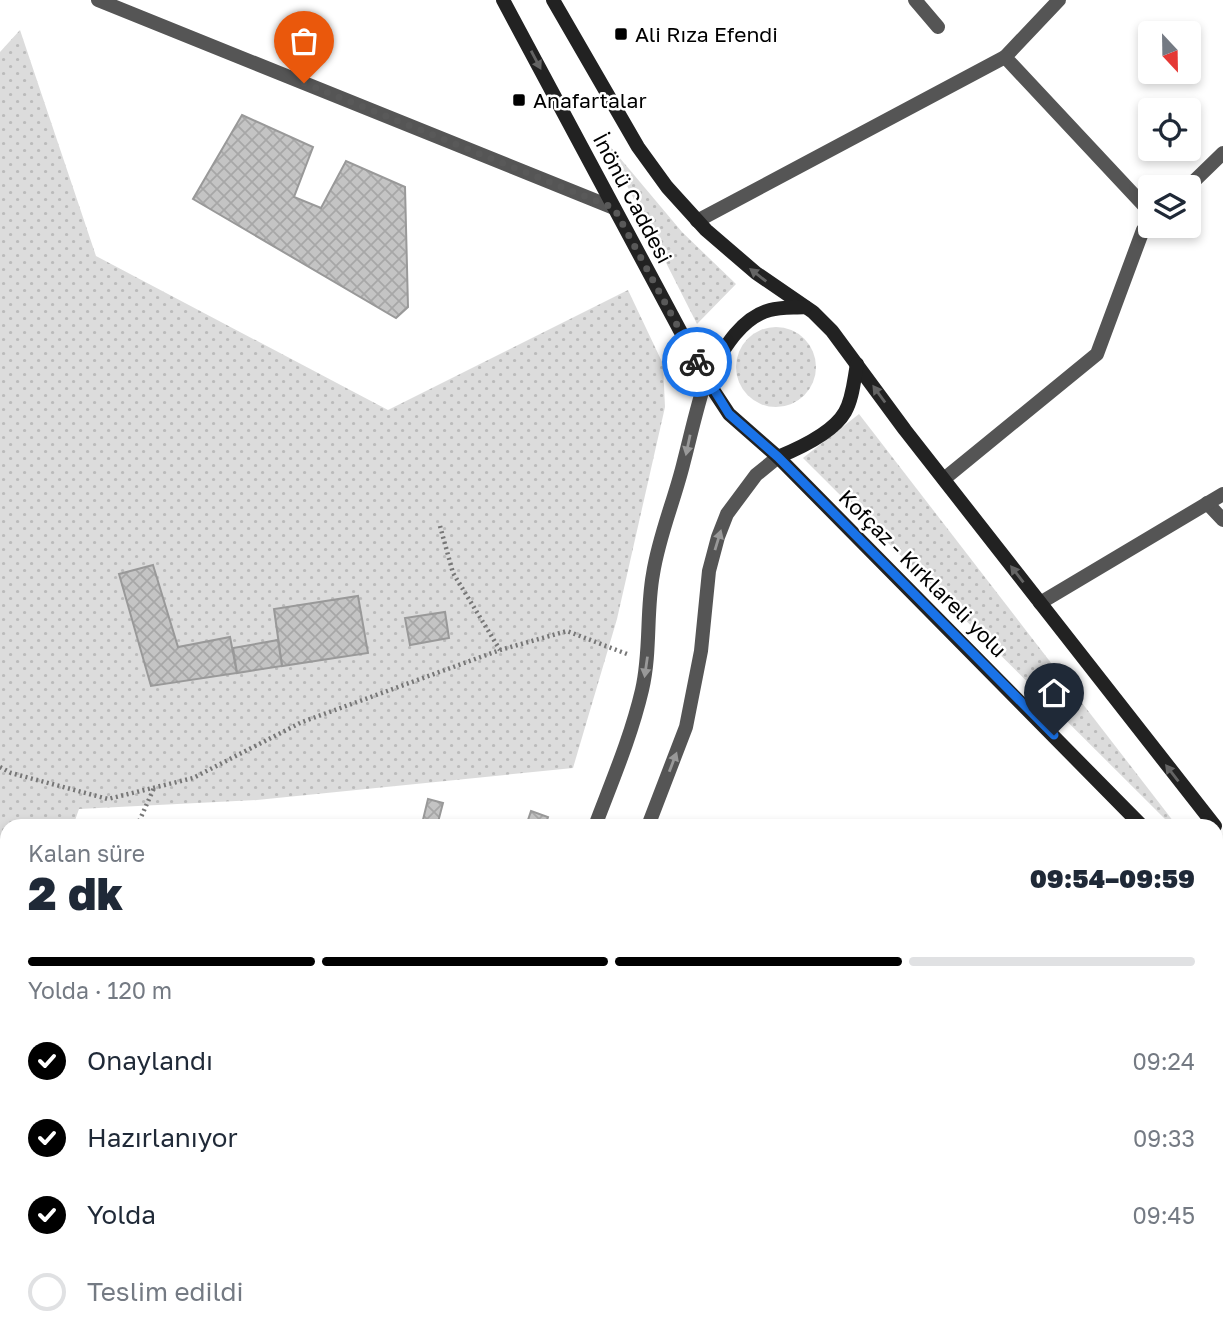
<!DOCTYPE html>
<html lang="tr">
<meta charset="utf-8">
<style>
:root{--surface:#fff;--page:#f2f2f3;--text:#1f2937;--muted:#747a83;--line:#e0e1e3;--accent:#000}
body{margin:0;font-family:"Golos Text",sans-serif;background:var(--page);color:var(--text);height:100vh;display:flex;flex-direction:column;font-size:26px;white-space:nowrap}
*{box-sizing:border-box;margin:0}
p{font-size:23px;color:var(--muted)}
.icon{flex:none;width:38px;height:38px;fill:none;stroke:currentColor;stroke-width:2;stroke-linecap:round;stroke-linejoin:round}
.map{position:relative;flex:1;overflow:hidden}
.panel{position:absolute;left:0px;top:819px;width:1223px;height:525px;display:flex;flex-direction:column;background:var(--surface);border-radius:21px 21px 0 0;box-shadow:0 4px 10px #0003}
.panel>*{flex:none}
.needle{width:46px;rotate:158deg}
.controls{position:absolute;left:1138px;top:21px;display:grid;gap:14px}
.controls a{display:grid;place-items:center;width:63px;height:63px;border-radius:7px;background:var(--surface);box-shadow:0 4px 10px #0003;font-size:35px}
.pin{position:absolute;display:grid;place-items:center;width:60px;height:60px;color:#fff;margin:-72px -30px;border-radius:50% 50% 50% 0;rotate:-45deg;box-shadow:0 0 7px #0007}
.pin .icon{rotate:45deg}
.courier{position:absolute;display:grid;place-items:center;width:70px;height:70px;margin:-35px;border:5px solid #1a73e8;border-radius:50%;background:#fff;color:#222;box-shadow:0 2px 9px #0007}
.head em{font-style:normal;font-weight:800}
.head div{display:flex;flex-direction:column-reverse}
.head{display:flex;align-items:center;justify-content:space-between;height:119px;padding:0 28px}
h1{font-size:46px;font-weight:800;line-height:52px}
.bar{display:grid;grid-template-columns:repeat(4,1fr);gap:10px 7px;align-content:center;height:84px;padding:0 28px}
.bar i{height:9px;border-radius:5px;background:var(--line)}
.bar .on{background:var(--accent)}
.bar p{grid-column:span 4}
ol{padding:0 28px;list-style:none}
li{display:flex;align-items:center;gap:21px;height:77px}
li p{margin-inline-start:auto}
li .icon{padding:7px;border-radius:50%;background:var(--accent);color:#fff;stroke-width:4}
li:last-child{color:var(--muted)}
li i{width:38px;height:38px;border:4px solid var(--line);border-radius:50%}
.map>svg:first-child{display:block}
.grass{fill:url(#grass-dots)}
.building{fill:url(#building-cross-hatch);stroke:#999;stroke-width:2}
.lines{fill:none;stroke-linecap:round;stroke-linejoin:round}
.path{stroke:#777;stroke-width:4.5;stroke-dasharray:2 3.5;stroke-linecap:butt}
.minor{stroke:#555;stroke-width:14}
.tertiary{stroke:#555;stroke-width:14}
.secondary{stroke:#222;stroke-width:14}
.oneway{fill:#646464}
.oneway2{fill:#999}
.done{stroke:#595959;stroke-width:7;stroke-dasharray:0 12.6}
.route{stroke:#1a73e8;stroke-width:9}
.poi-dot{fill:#000;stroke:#fff;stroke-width:2.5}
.labels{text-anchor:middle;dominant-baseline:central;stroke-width:5;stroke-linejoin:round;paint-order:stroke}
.poi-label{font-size:21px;fill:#000;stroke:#fff;text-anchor:start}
.street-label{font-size:21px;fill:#000;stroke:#fff}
</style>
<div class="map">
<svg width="1223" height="1344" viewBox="0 0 1223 1344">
<defs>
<pattern id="grass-dots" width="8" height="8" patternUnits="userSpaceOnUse" patternTransform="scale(1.75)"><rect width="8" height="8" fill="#dcdcdc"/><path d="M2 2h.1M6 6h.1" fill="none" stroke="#bbb" stroke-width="1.8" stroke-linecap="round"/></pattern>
<pattern id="building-cross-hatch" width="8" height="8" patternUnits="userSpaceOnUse" patternTransform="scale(1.75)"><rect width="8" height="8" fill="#c4c4c4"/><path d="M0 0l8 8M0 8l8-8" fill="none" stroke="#a7a7a7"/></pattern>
</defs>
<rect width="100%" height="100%" fill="#fff"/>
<!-- grass -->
<g class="grass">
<polygon points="20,30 96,256 388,410 628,290 663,364 665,407 617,619 573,768 257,800 79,809 73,826 7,826 7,1010 0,1008 0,52"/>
<polygon points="603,138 682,232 736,284 697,324"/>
<circle cx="776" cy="367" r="40"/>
<polygon points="859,414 1177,826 1172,826 803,458"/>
</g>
<!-- building -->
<g class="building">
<polygon points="242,115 313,147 294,197 321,208 346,161 405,187 408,307 396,318 193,199"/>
<polygon points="153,565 178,647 230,637 237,673 151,686 119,574"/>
<polygon points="358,596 368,653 282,666 274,609"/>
<polygon points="445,612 449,638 410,645 405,618"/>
<polygon points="278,640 282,666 237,673 233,648"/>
<polygon points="428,799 443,803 437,826 422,824"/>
<polygon points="531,811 548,817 545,826 526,826"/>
<polygon points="7,1059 7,1117 0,1119 0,1061"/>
<polygon points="1223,1217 1223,1269 1216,1280 1216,1228"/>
</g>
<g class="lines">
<!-- path -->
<g class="path">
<polyline points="440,526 453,573 500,650"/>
<polyline points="0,767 11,773 108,799 193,778 302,722 500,650 567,631 627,654"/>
<polyline points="137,826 154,788"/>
</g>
<!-- minor -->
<g class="minor">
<polyline points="98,0 614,208"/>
<polyline points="915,0 938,27"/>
<polyline points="1059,0 1005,57 1150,212"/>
<polyline points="1188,187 1223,153"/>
<polyline points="697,221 1005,57"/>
<polyline points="944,479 1097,354 1143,230 1150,224"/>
<polyline points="1207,503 1223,520"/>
<polyline points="1040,603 1223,494"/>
<polyline points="0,1251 7,1254"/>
<polyline points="213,1337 231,1344"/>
<polyline points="841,1337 847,1344"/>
</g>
<!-- tertiary -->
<g class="tertiary">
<path d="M 595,826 C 612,781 631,737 642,690 C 651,652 646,612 653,574 C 659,535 675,499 684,461 C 691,434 697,406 706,379"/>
<polyline points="648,826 686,727 701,651 709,571 718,537 727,514 756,475 778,457"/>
<polyline points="398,1344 400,1337"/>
<polyline points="446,1344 448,1337"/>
</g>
<!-- secondary -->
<g class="secondary">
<polyline points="503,0 706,379 729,414 778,457 1142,826"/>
<polyline points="553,0 638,147 667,187 706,230 756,273 813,312 832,331 905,430 1215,826"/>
<path d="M 706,379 C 721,354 739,318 770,310 C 781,307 794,308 805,307"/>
<path d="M 778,457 C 800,448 833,433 845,412 C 853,398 854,379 857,364"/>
<polyline points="1216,905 1223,912"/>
</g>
</g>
<!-- one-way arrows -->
<defs><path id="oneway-solid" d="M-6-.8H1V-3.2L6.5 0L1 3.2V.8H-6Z" transform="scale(1.75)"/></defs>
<g class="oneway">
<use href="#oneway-solid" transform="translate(536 60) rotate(62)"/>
<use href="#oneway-solid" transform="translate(758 275) rotate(-142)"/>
<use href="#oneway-solid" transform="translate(879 394) rotate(-126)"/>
<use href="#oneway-solid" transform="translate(1017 574) rotate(-128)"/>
<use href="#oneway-solid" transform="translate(1172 773) rotate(-128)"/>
</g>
<g class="oneway2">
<use href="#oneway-solid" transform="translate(688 445) rotate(102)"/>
<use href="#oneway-solid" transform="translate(718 540) rotate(-73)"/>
<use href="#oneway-solid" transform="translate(646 667) rotate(98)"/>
<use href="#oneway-solid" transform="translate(673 762) rotate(-69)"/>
</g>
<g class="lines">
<!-- done -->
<polyline class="done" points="304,83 614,208 697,362"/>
<!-- route -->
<polyline class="route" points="697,362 729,414 778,457 1054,735"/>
</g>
<!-- markers -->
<g class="poi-dot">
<rect x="614" y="27" width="14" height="14" rx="3.5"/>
<rect x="512" y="93" width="14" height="14" rx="3.5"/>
</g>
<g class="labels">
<!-- poi labels -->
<g class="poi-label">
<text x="635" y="34">Ali Rıza Efendi</text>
<text x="533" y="100">Anafartalar</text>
</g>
<!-- street labels -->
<g class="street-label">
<text transform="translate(633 198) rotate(62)">İnönü Caddesi</text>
<text transform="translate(923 573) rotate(45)">Kofçaz - Kırklareli yolu</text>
</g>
</g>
</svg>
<div class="controls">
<a><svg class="needle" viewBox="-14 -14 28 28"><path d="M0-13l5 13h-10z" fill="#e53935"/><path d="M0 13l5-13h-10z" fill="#747a83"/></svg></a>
<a><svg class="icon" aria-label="locate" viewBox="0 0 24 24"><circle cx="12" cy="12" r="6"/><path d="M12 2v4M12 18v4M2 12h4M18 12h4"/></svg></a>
<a><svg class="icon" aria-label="layers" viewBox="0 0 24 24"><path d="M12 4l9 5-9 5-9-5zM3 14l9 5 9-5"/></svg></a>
</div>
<div class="pin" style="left:304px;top:83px;background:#ea580c"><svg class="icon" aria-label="bag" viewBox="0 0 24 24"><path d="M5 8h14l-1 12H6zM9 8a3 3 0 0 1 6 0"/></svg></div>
<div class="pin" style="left:1054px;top:735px;background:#1f2937"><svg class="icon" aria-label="home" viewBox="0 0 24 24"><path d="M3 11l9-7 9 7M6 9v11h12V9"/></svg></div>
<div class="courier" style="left:697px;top:362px"><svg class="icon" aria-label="bike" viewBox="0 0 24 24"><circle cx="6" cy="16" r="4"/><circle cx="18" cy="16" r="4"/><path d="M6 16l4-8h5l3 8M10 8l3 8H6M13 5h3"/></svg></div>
<section class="panel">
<div class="head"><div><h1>2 dk</h1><p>Kalan süre</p></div><em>09:54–09:59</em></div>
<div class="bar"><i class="on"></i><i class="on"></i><i class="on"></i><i></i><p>Yolda · 120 m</p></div>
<ol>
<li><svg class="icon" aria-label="check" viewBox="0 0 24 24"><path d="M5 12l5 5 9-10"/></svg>Onaylandı<p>09:24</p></li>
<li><svg class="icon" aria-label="check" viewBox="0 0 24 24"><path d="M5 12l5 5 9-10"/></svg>Hazırlanıyor<p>09:33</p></li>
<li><svg class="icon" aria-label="check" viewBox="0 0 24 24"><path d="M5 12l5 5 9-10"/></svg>Yolda<p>09:45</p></li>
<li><i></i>Teslim edildi</li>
</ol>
</section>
</div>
